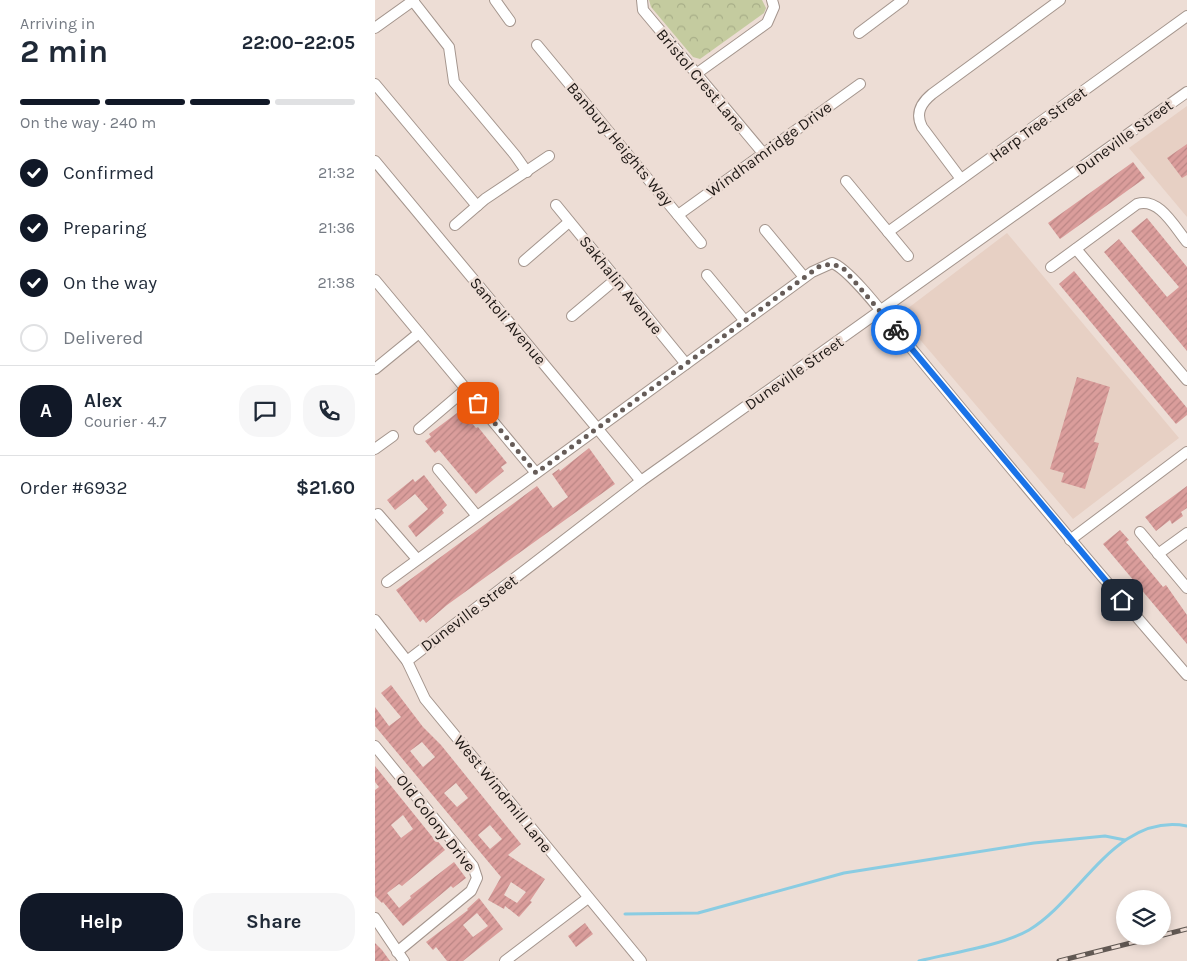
<!DOCTYPE html>
<meta charset="utf-8">
<style>
:root{--surface:#fff;--page:#f6f6f7;--text:#1f2937;--muted:#747a83;--line:#e0e1e3;--accent:#111827}
body{margin:0;font-family:Karla,sans-serif;background:var(--page);color:var(--text);height:100vh;display:flex;flex-direction:column;font-size:19px;white-space:nowrap}
*{box-sizing:border-box;margin:0}
p{font-size:16px;color:var(--muted)}
.icon{flex:none;width:28px;height:28px;fill:none;stroke:currentColor;stroke-width:2;stroke-linecap:round;stroke-linejoin:round}
.map{position:relative;flex:1;overflow:hidden}
.sheet{display:flex;flex-direction:column;background:var(--surface);width:375px}
.sheet>*{flex:none}
.buttons{position:absolute;left:741px;top:890px;display:grid;gap:10px}
.buttons a{display:grid;place-items:center;width:55px;height:55px;border-radius:50%;background:var(--surface);box-shadow:0 2px 8px #0003;font-size:25px}
.pin{position:absolute;display:grid;place-items:center;width:42px;height:42px;color:#fff;margin:-21px;border-radius:10px;box-shadow:0 2px 8px #0006}
.courier{position:absolute;display:grid;place-items:center;width:50px;height:50px;margin:-25px;border:4px solid #1a73e8;border-radius:50%;background:#fff;color:#222;box-shadow:0 1px 6px #0007}
.headline em{font-style:normal;font-weight:700}
.headline div{display:flex;flex-direction:column-reverse}
.headline{display:flex;align-items:center;justify-content:space-between;height:85px;padding:0 20px}
h1{font-size:32px;font-weight:700;line-height:38px}
.bar{display:grid;grid-template-columns:repeat(4,1fr);gap:8px 5px;align-content:center;height:60px;padding:0 20px}
.bar i{height:6px;border-radius:4px;background:var(--line)}
.bar .active{background:var(--accent)}
.bar p{grid-column:span 4}
.line{display:flex;align-items:center;gap:12px;padding:0 20px;border-top:1px solid var(--line)}
.line div{flex:1}
.round{display:grid;place-items:center;flex:none;width:52px;height:52px;border-radius:20px;background:var(--page)}
ol{padding:0 20px;list-style:none}
li{display:flex;align-items:center;gap:15px;height:55px}
li p{margin-inline-start:auto}
li .icon{padding:5px;border-radius:50%;background:var(--accent);color:#fff;stroke-width:4}
li:last-child{color:var(--muted)}
li i{width:28px;height:28px;border:2px solid var(--line);border-radius:50%}
.action{display:flex;gap:10px;margin-top:auto;padding:10px 20px}
.action a{flex:1;height:58px;border-radius:20px;background:var(--accent);color:#fff;font-size:20px;font-weight:700;line-height:58px;text-align:center}
.action a+a{background:var(--page);color:var(--text)}
main{display:flex;flex:1;min-height:0}
.map>svg:first-child{display:block}
.built{fill:#e7d0c4}
.park{fill:url(#park-crowns)}
.lines{fill:none;stroke-linecap:round;stroke-linejoin:round}
.stream{stroke:#8acce2;stroke-width:3}
.building{fill:url(#building-hatch);fill-rule:evenodd}
.minor-casing{stroke:#a4958d;stroke-width:12}
.minor{stroke:#fff;stroke-width:10}
.rail-casing{stroke:#615853;stroke-width:5}
.rail{stroke:#edddd5;stroke-width:3;stroke-dasharray:9;stroke-linecap:butt}
.done{stroke:#665c58;stroke-width:5;stroke-dasharray:0 9}
.route{stroke:#1a73e8;stroke-width:6}
.labels{text-anchor:middle;dominant-baseline:central;stroke-width:5;stroke-linejoin:round;paint-order:stroke}
.street-label{font-size:16px;fill:#1d1714;stroke:#edddd5}
</style>
<main>
<section class="sheet">
<div class="headline"><div><h1>2 min</h1><p>Arriving in</p></div><em>22:00–22:05</em></div>
<div class="bar"><i class="active"></i><i class="active"></i><i class="active"></i><i></i><p>On the way · 240 m</p></div>
<ol>
<li><svg class="icon" aria-label="check" viewBox="0 0 24 24"><path d="M5 12l5 5 9-10"/></svg>Confirmed<p>21:32</p></li>
<li><svg class="icon" aria-label="check" viewBox="0 0 24 24"><path d="M5 12l5 5 9-10"/></svg>Preparing<p>21:36</p></li>
<li><svg class="icon" aria-label="check" viewBox="0 0 24 24"><path d="M5 12l5 5 9-10"/></svg>On the way<p>21:38</p></li>
<li><i></i>Delivered</li>
</ol>
<div class="line" style="height:90px"><b class="round" style="background:var(--accent);color:#fff">A</b><div><b>Alex</b><p>Courier · 4.7</p></div><a class="round"><svg class="icon" aria-label="chat" viewBox="0 0 24 24"><path d="M4 5h16v11H9l-5 4z"/></svg></a><a class="round"><svg class="icon" aria-label="phone" viewBox="0 0 24 24"><path d="M5 4h4l2 5-3 2q2 4 5 5l2-3 5 2v4C11 20 4 13 5 4z"/></svg></a></div>
<div class="line" style="height:65px"><div>Order #6932</div><b>$21.60</b></div>
<div class="action"><a>Help</a><a>Share</a></div>
</section>
<div class="map">
<svg width="812" height="961" viewBox="0 0 812 961">
<defs>
<pattern id="park-crowns" width="20" height="18" patternUnits="userSpaceOnUse" patternTransform="scale(1.25)"><rect width="20" height="18" fill="#c4cb9f"/><path d="M2 6a3 3 0 1 1 6 0M12 15a3 3 0 1 1 6 0" fill="none" stroke="#a8ae88"/></pattern>
<pattern id="building-hatch" width="6" height="6" patternUnits="userSpaceOnUse" patternTransform="scale(1.25)"><rect width="6" height="6" fill="#da9d9b"/><path d="M-1 1l2-2M0 6l6-6M5 7l2-2" fill="none" stroke="#bb8685"/></pattern>
</defs>
<rect width="100%" height="100%" fill="#edddd5"/>
<!-- built -->
<g class="built">
<polygon points="812,106 812,217 754,148"/>
<polygon points="632,233 804,438 698,519 524,315"/>
</g>
<!-- park -->
<polygon class="park" points="274,0 387,0 391,8 389,13 325,59 318,57 276,7"/>
<g class="lines">
<!-- stream -->
<g class="stream">
<polyline points="250,914 323,913 469,873 659,843 730,836 750,840"/>
<path d="M 544,961 C 576,953 626,946 654,930 C 706,899 741,812 812,826"/>
</g>
</g>
<!-- building -->
<g class="building">
<polygon points="812,144 812,175 807,178 792,158"/>
<polygon points="758,162 770,178 685,239 673,223"/>
<polygon points="772,218 812,267 812,351 729,252 744,239 792,297 804,287 756,231"/>
<polygon points="699,271 812,408 812,415 801,424 684,284"/>
<polygon points="702,377 735,387 719,442 724,443 710,489 686,482 689,473 675,469"/>
<polygon points="86,410 101,428 103,427 132,463 126,467 129,471 101,494 64,450 60,453 50,441 56,437 54,434"/>
<polygon points="214,448 240,484 72,605 51,623 48,619 45,622 21,590 162,486 178,508 193,497 177,474 184,469 185,471"/>
<polygon points="49,475 72,505 67,510 69,513 41,537 33,526 53,509 40,494 20,510 12,500 38,479 40,482"/>
<polygon points="812,486 812,508 806,512 808,516 797,524 795,520 781,531 770,517"/>
<polygon points="745,530 754,540 751,542 788,587 791,585 812,615 812,644 728,544"/>
<path d="M 16,685 L 48,727 L 66,745 L 146,844 L 133,855 L 170,879 L 155,901 L 157,902 L 144,917 L 130,906 L 129,909 L 113,900 L 126,877 L 0,726 L 0,707 L 14,726 L 26,717 L 6,693 ZM 47,742 L 60,757 L 48,767 L 35,751 ZM 81,783 L 93,798 L 82,807 L 69,793 ZM 115,825 L 127,839 L 115,849 L 103,835 ZM 136,882 L 151,892 L 142,903 L 129,895 Z"/>
<path d="M 0,766 L 59,839 L 60,838 L 70,850 L 27,886 L 24,884 L 12,893 L 24,908 L 36,898 L 35,896 L 79,862 L 91,878 L 78,888 L 76,886 L 28,926 L 8,902 L 7,903 L 0,896 L 0,790 L 4,787 L 0,782 ZM 28,815 L 38,829 L 26,838 L 16,825 Z"/>
<path d="M 104,898 L 128,929 L 88,961 L 72,961 L 61,947 L 58,950 L 51,942 L 93,910 L 92,909 ZM 102,913 L 113,926 L 98,937 L 88,925 Z"/>
<polygon points="210,923 218,934 201,947 193,936"/>
<polygon points="0,943 7,950 15,961 0,961"/>
</g>
<g class="lines">
<!-- minor casing -->
<g class="minor-casing">
<g id="minor">
<polyline points="120,0 135,21"/>
<polyline points="267,0 268,10 273,16 388,153"/>
<polyline points="38,1 74,47 79,82 140,155 152,172"/>
<polyline points="0,28 39,0"/>
<polyline points="484,33 528,0"/>
<polyline points="162,45 326,243"/>
<polyline points="321,74 392,23 399,7 397,0"/>
<polyline points="0,84 102,206"/>
<polyline points="0,161 266,481"/>
<path d="M 586,179 L 547,127 C 540,113 546,103 557,94 L 685,0"/>
<polyline points="471,181 533,256"/>
<polyline points="181,205 311,364"/>
<polyline points="303,215 485,84"/>
<polyline points="80,225 110,199 174,156"/>
<polyline points="390,230 429,277"/>
<polyline points="513,232 812,16"/>
<polyline points="701,249 812,380"/>
<polyline points="149,261 194,222"/>
<path d="M 676,267 L 762,204 C 784,197 799,226 812,242"/>
<polyline points="332,275 370,321"/>
<polyline points="0,280 161,473"/>
<polyline points="197,316 241,279"/>
<polyline points="0,369 44,333"/>
<polyline points="44,429 91,389"/>
<polyline points="0,449 18,436"/>
<polyline points="63,469 102,516"/>
<polyline points="3,514 42,559"/>
<polyline points="765,532 812,588"/>
<polyline points="695,540 812,452"/>
<polyline points="783,554 812,533"/>
<path d="M 12,582 L 437,272 L 457,263 C 475,269 513,320 527,337 C 621,451 715,564 812,675"/>
<polyline points="0,620 32,661 50,699 266,961"/>
<polyline points="32,661 266,481 812,92"/>
<polyline points="0,746 98,866 102,878 96,891 22,952"/>
<polyline points="0,918 29,961"/>
<polyline points="130,961 213,898"/>
</g>
</g>
<!-- minor -->
<use href="#minor" class="minor"/>
<!-- rail casing -->
<g class="rail-casing">
<g id="rail">
<polyline points="788,935 812,929"/>
<polyline points="684,961 784,936"/>
</g>
</g>
<!-- rail -->
<use href="#rail" class="rail"/>
</g>
<g class="lines">
<!-- done -->
<polyline class="done" points="103,403 161,473 445,266 457,264 468,268 521,330"/>
<!-- route -->
<polyline class="route" points="521,330 747,600"/>
</g>
<g class="labels">
<!-- street labels -->
<g class="street-label">
<text transform="translate(326 80) rotate(50)">Bristol Crest Lane</text>
<text transform="translate(663 124) rotate(-36)">Harp Tree Street</text>
<text transform="translate(749 137) rotate(-36)">Duneville Street</text>
<text transform="translate(245 144) rotate(50)">Banbury Heights Way</text>
<text transform="translate(394 149) rotate(-36)">Windhamridge Drive</text>
<text transform="translate(246 285) rotate(51)">Sakhalin Avenue</text>
<text transform="translate(133 321) rotate(50)">Santoli Avenue</text>
<text transform="translate(419 373) rotate(-35)">Duneville Street</text>
<text transform="translate(94 613) rotate(-37)">Duneville Street</text>
<text transform="translate(128 794) rotate(51)">West Windmill Lane</text>
<text transform="translate(61 823) rotate(52)">Old Colony Drive</text>
</g>
</g>
</svg>
<div class="buttons">
<a><svg class="icon" aria-label="layers" viewBox="0 0 24 24"><path d="M12 4l9 5-9 5-9-5zM3 14l9 5 9-5"/></svg></a>
</div>
<div class="pin" style="left:103px;top:403px;background:#ea580c"><svg class="icon" aria-label="bag" viewBox="0 0 24 24"><path d="M5 8h14l-1 12H6zM9 8a3 3 0 0 1 6 0"/></svg></div>
<div class="pin" style="left:747px;top:600px;background:#1f2937"><svg class="icon" aria-label="home" viewBox="0 0 24 24"><path d="M3 11l9-7 9 7M6 9v11h12V9"/></svg></div>
<div class="courier" style="left:521px;top:330px"><svg class="icon" aria-label="bike" viewBox="0 0 24 24"><circle cx="6" cy="16" r="4"/><circle cx="18" cy="16" r="4"/><path d="M6 16l4-8h5l3 8M10 8l3 8H6M13 5h3"/></svg></div>
</div>
</main>
